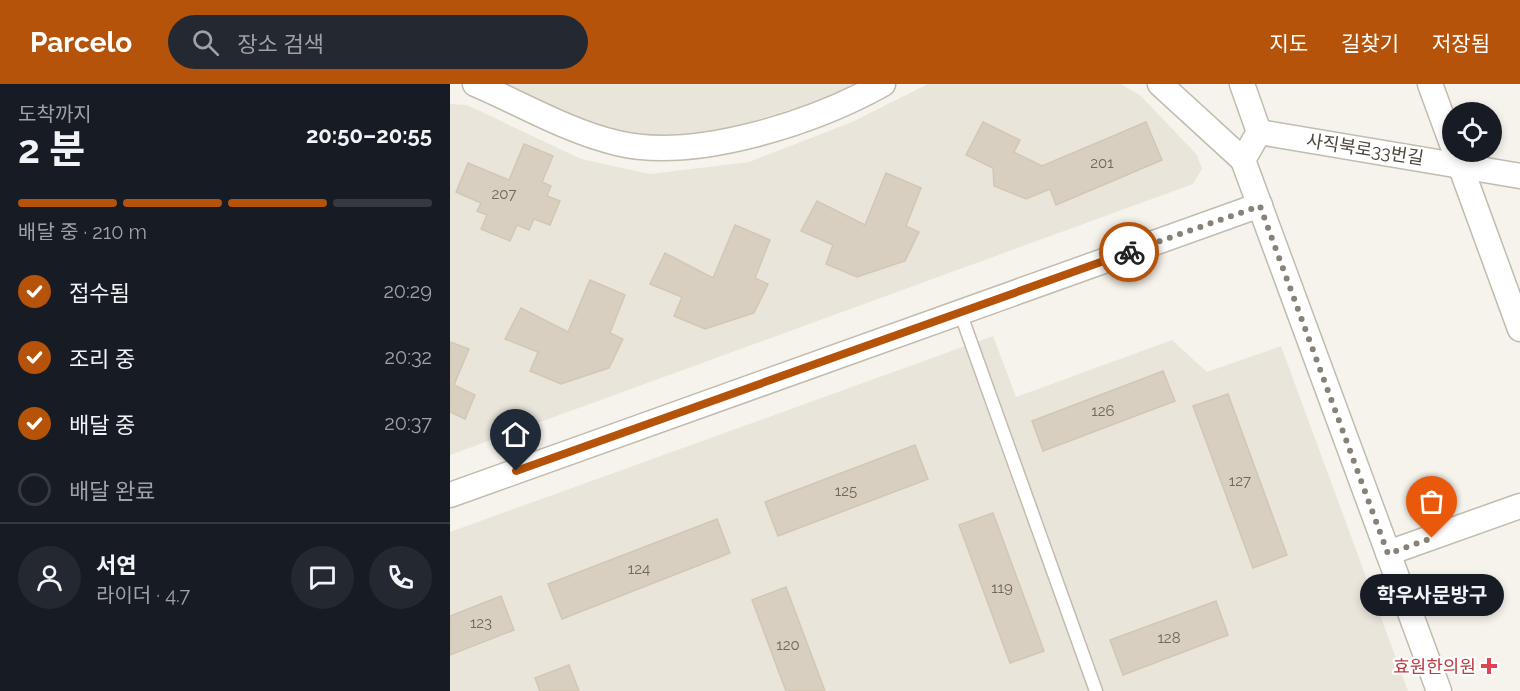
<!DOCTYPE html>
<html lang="ko">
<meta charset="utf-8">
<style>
:root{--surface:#171b24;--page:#242831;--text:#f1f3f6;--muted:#9ea1a6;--line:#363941;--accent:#b45309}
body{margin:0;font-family:Raleway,"Noto Sans KR",sans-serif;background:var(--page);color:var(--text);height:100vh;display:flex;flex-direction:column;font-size:22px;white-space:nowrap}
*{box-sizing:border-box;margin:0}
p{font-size:20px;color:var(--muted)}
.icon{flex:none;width:33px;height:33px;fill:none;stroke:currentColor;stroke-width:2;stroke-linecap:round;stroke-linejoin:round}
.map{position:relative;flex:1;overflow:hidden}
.side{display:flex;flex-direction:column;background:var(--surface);width:450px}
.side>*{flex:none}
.buttons{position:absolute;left:992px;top:18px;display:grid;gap:12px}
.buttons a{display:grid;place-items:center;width:60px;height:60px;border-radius:50%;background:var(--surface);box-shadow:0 3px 9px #0003;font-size:30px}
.pin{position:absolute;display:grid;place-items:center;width:51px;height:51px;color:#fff;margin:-62px -26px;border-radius:50% 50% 50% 0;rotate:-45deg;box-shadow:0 0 6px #0007}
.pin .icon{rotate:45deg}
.courier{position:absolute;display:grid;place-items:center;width:60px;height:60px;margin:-30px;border:4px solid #b45309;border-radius:50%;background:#fff;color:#222;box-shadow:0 2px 8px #0007}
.bubble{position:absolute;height:42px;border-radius:21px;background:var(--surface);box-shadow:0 3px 9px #0003;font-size:20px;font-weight:700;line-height:42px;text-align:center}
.summary em{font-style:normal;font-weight:700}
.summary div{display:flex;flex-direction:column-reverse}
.summary{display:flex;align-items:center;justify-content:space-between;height:102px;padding:0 18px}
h1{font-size:39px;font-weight:700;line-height:45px}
.bar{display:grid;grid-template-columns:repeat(4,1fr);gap:9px 6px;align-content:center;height:72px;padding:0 18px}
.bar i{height:8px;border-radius:4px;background:var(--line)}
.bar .current{background:var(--accent)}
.bar p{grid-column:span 4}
.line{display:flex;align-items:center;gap:15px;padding:0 18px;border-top:2px solid var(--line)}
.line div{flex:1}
.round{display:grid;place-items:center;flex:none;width:63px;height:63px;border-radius:32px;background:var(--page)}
ol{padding:0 18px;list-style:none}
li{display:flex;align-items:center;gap:18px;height:66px}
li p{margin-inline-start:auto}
li .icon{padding:6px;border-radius:50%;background:var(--accent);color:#fff;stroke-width:4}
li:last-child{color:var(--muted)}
li i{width:33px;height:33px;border:3px solid var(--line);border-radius:50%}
header{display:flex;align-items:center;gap:36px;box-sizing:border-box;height:84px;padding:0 30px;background:var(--accent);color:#fff}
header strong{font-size:28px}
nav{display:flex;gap:33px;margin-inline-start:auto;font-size:21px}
.search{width:420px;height:54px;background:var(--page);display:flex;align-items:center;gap:15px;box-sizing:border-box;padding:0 21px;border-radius:33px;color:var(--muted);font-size:22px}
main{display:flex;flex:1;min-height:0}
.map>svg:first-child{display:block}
.residential{fill:#eae5da}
.building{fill:#d8cfc1;stroke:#d3c7b4;stroke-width:1.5}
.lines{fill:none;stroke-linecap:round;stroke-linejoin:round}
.lane-casing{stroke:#c2bbae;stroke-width:15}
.street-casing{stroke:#c2bbae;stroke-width:27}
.lane{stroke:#fff;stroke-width:12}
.street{stroke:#fff;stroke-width:24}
.done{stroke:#878178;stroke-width:6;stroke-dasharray:0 10.8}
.route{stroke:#b45309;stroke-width:8}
.health-dot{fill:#e0444e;stroke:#fff;stroke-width:2}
.labels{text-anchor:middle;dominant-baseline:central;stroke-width:4.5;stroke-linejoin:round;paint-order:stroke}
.number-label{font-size:15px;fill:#6e675b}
.street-label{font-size:18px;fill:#4b4439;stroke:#fff}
.health-label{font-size:18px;fill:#be3a42;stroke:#fff;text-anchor:end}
</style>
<header>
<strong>Parcelo</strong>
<div class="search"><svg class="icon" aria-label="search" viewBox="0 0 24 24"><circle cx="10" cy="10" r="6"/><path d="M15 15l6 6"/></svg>장소 검색</div>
<nav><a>지도</a><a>길찾기</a><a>저장됨</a></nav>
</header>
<main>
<section class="side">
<div class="summary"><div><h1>2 분</h1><p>도착까지</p></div><em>20:50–20:55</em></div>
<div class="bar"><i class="current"></i><i class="current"></i><i class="current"></i><i></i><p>배달 중 · 210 m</p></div>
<ol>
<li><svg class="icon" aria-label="check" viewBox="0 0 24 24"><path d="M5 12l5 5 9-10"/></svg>접수됨<p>20:29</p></li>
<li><svg class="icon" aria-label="check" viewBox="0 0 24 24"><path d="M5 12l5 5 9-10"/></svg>조리 중<p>20:32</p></li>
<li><svg class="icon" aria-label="check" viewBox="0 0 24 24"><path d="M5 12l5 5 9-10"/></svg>배달 중<p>20:37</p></li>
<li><i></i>배달 완료</li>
</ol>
<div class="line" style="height:108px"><a class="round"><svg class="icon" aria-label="person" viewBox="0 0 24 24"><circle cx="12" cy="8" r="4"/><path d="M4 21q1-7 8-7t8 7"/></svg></a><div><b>서연</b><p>라이더 · 4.7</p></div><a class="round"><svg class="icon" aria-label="chat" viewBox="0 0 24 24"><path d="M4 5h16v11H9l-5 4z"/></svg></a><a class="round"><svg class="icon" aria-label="phone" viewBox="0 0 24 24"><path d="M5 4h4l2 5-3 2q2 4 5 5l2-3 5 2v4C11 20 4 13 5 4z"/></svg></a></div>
</section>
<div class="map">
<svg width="1070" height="607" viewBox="0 0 1070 607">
<rect width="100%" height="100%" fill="#f6f3ec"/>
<!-- residential -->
<g class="residential">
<polygon points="58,0 405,0 365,18 277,45 198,54 131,37"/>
<polygon points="478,0 671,0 691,12 747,71 752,85 743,100 0,371 0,20 17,21 131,75 200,90 299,78 402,38"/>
<polygon points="543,252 566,313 722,256 757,288 831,262 958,607 0,607 0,448"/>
</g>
<!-- building -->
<g class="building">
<polygon points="533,38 570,56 564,68 592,82 696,38 712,76 606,121 600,105 576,115 544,102 543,84 516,71"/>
<polygon points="74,60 103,72 92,98 101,102 97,112 110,117 100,141 84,135 79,146 67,141 60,157 31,145 37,131 27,127 31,119 6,108 18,79 59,96"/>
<polygon points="436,89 471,104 456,142 469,148 455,177 407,193 376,180 383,161 351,147 367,117 415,141"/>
<polygon points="285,141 320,156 305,194 318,200 304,229 255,245 224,232 232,213 200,200 215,169 263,194"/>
<polygon points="140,196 175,211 160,249 173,255 159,284 111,300 80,287 88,268 55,255 71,224 118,248"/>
<polygon points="0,258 19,265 4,301 25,311 15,335 0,328"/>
<polygon points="713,287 725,317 593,367 582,337"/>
<polygon points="778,310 837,471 803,484 743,322"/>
<polygon points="465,361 478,395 328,452 315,418"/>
<polygon points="543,429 594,567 560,579 509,441"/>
<polygon points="267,435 280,469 112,535 98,500"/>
<polygon points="336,503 375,607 336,607 302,516"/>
<polygon points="51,512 64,546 0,571 0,532"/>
<polygon points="766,517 778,551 673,591 660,556"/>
<polygon points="119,581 129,607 90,607 85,594"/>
</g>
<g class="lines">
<!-- lane casing -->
<g class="lane-casing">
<polyline id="lane" points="510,228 646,607"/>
</g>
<!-- street casing -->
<g class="street-casing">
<g id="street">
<path d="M 25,0 C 72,20 117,47 167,59 C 245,78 365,38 433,0"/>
<polyline points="710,0 793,76"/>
<polyline points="792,0 809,48"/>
<polyline points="980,0 1002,60"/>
<polyline points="809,48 793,76 989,607"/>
<polyline points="809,48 1070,92"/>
<polyline points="1006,70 1070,245"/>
<polyline points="0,411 810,121"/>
<polyline points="938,469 1070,422"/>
</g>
</g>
<!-- lane -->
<use href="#lane" class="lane"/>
<!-- street -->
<use href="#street" class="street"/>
</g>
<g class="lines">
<!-- done -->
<polyline class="done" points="679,168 810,122 938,470 982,454"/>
<!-- route -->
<polyline class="route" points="66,387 679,168"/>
</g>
<!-- markers -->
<path class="health-dot" d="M1036 573h6v6h6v6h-6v6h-6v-6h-6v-6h6z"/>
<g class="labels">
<!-- number labels -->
<g class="number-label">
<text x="652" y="79">201</text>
<text x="54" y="110">207</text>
<text x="653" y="327">126</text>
<text x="790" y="397">127</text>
<text x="396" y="407">125</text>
<text x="189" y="485">124</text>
<text x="552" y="504">119</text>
<text x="31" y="539">123</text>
<text x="719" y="554">128</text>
<text x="338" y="561">120</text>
</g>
<!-- street labels -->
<g class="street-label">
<text transform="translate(915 65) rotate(9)">사직북로33번길</text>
</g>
<!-- health labels -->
<g class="health-label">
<text x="1026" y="582">효원한의원</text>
</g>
</g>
</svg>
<div class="buttons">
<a><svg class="icon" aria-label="locate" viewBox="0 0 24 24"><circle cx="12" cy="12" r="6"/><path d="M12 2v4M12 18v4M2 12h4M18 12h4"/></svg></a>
</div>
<div class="pin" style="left:982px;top:454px;background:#ea580c"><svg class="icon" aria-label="bag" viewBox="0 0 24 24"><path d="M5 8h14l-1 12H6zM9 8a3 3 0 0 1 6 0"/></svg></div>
<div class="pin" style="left:66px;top:387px;background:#1f2937"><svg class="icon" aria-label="home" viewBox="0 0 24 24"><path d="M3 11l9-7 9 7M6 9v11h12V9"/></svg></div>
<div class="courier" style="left:679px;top:168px"><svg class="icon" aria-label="bike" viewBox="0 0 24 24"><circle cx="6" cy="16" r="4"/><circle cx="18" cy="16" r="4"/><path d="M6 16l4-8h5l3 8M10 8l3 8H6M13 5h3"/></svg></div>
<div class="bubble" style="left:910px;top:490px;width:144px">학우사문방구</div>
</div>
</main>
